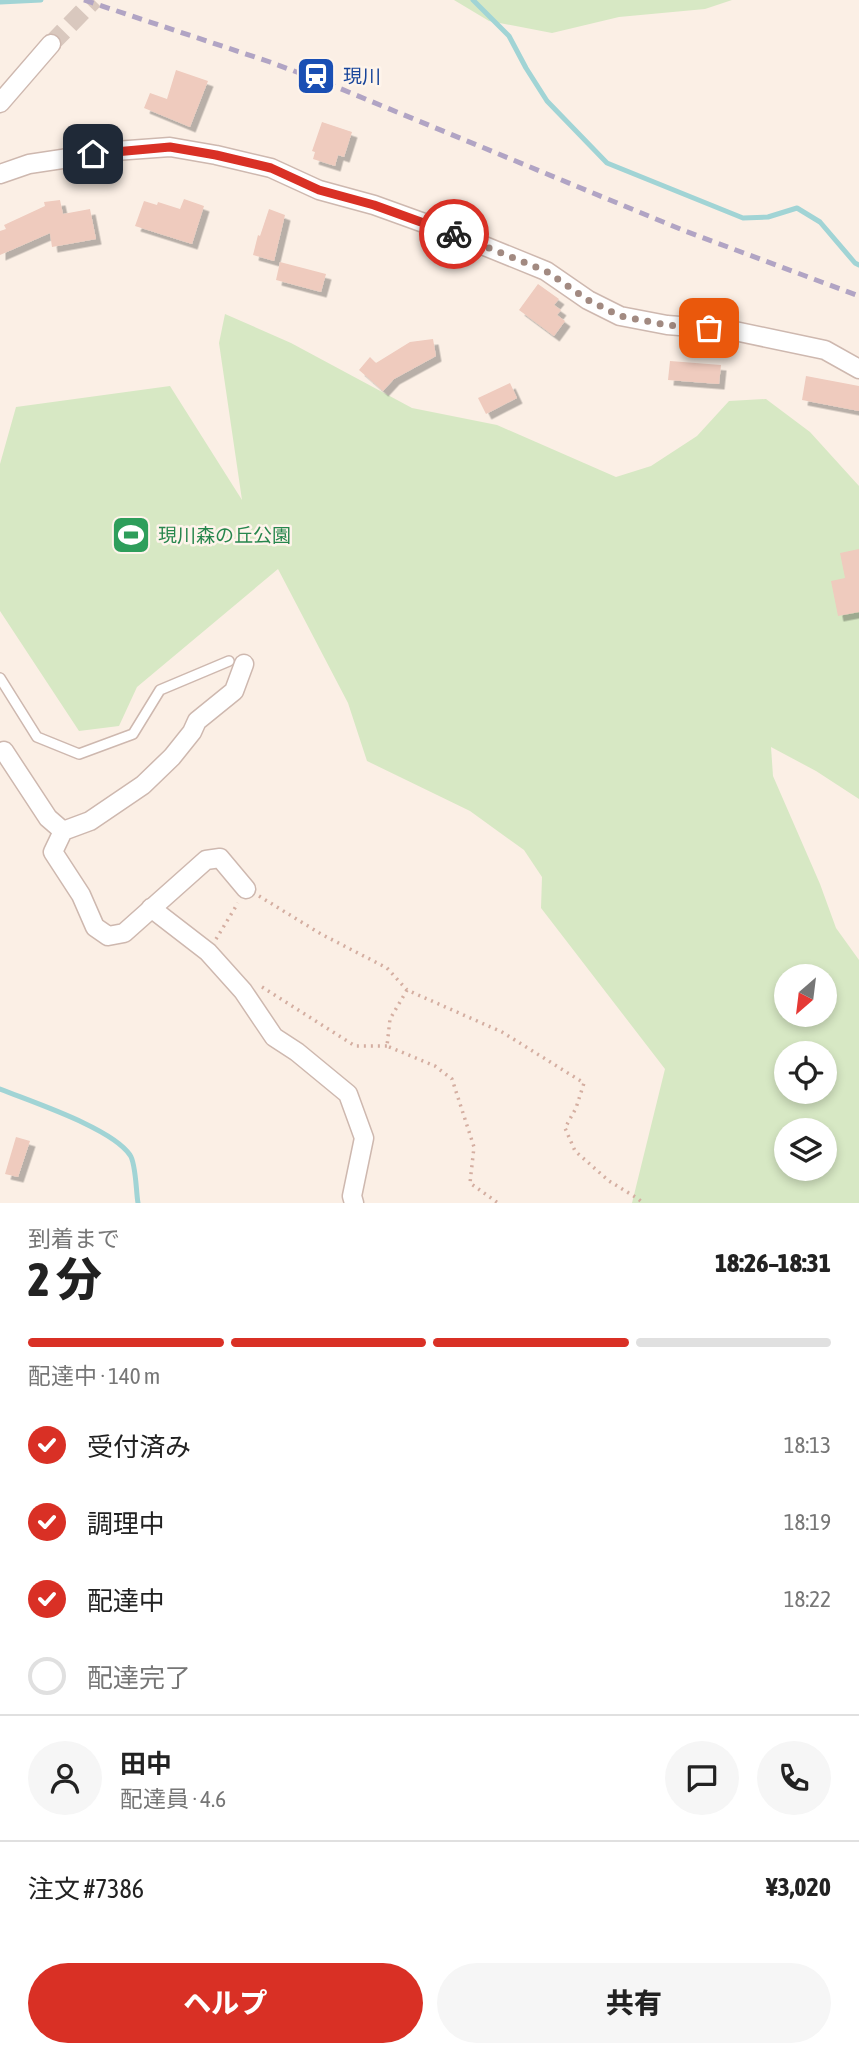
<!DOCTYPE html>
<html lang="ja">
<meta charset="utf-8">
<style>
:root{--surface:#fff;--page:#f6f6f6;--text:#222;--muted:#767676;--line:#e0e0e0;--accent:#d93025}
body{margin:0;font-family:"Asap Condensed","Noto Sans JP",sans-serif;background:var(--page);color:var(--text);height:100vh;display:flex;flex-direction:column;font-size:26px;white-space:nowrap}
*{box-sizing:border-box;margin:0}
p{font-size:23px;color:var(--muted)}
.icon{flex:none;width:38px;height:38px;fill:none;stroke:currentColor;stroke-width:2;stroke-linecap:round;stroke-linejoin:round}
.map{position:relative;height:1203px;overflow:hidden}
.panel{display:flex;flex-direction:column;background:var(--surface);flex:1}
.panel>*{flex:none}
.needle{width:46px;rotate:208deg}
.buttons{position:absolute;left:774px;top:964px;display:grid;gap:14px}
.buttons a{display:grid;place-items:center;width:63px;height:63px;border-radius:50%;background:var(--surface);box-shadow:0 4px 10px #0003;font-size:35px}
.pin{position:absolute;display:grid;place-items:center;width:60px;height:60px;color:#fff;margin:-30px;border-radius:14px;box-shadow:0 4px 10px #0006}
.courier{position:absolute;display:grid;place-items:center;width:70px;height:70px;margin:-35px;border:5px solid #d93025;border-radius:50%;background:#fff;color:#222;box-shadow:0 2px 9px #0007}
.overview em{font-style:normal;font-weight:800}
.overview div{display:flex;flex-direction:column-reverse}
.overview{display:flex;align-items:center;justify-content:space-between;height:119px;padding:0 28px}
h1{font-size:46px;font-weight:800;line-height:52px}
.bar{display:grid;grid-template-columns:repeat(4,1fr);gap:10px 7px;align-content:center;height:84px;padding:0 28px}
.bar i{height:9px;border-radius:5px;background:var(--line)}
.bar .current{background:var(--accent)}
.bar p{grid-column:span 4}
.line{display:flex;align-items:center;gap:18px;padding:0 28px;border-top:2px solid var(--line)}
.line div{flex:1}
.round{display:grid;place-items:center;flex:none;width:74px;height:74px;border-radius:37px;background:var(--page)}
ol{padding:0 28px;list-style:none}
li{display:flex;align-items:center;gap:21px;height:77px}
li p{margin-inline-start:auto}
li .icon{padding:7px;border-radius:50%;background:var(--accent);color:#fff;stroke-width:4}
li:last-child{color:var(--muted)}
li i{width:38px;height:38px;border:4px solid var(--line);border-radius:50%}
.button{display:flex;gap:14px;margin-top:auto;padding:14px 28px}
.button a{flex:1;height:80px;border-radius:42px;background:var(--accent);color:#fff;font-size:28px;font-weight:800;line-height:80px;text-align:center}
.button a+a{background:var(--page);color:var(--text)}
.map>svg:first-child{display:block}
.green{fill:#d7e8c4;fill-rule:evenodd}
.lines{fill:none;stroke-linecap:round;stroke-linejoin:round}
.stream{stroke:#a1d4d5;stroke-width:5}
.building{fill:#efcbbe;filter:url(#shadow)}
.street-tunnel{stroke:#d9c8be;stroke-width:18;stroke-dasharray:18 9;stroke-linecap:butt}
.lane-casing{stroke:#ceb8af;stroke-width:12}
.street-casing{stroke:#ceb8af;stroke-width:21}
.path{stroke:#d4aea1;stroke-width:3.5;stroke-dasharray:2 5;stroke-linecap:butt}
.lane{stroke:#fff;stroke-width:9}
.street{stroke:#fff;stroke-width:18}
.rail{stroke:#b1a4c4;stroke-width:5;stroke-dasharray:10 7;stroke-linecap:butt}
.done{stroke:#a28a81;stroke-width:7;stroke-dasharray:0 12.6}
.route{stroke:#d93025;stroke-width:9}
.labels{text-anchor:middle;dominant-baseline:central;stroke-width:5;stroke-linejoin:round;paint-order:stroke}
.transit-label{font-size:19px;fill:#164399;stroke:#fef4eb;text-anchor:start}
.leisure-label{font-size:19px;fill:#27864d;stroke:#fef4eb;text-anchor:start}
</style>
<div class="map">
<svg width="859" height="1203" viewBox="0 0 859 1203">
<defs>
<filter id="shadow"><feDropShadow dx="5.5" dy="5.5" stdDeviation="0" flood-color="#0004"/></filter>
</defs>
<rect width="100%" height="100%" fill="#fbefe5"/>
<!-- green -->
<g class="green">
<polygon points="454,0 732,0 705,9 619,17 552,33 489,21"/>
<path d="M 225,314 L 291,343 L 412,408 L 497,425 L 616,477 L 651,466 L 697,436 L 729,401 L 766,399 L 810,432 L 859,486 L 859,799 L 816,771 L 771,747 L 773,776 L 820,884 L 836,928 L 859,960 L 859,1203 L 632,1203 L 665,1069 L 541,908 L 542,877 L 524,850 L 470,811 L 367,761 L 348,703 L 278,569 L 137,687 L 119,726 L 79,731 L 0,611 L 0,464 L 16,407 L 170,386 L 242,500 L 219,343 ZM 786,976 L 824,976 L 824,1015 L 786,1015 ZM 786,1054 L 824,1054 L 824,1092 L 786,1092 ZM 786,1130 L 824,1130 L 824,1169 L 786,1169 Z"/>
</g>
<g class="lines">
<!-- stream -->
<g class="stream">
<polyline points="473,0 509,36 526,68 547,101 607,163 743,218 768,217 797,208 820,222 855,263 859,265"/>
<polyline points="0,2 41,0"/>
<path d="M 0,1089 C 32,1102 112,1128 130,1155 C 136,1163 136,1192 138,1203"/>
</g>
</g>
<!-- building -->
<g class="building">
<polygon points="176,70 208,81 190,127 144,108 150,93 167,99"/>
<polygon points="322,122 352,132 344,157 338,155 335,166 313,159 315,152 312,151"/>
<polygon points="184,199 204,206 192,244 135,226 144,201 157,205 158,202 180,209"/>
<polygon points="60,200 63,214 90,209 96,239 52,247 50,233 0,255 0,231 6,229 4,225 45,206 44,202"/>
<polygon points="269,209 285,215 274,261 253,255 258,235 260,236"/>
<polygon points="280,262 326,274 321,292 276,280"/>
<polygon points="538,284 559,299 554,305 561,310 557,315 565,321 554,336 519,310"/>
<polygon points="433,339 436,356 394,379 383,391 359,370 370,357 376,363 410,342"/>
<polygon points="670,361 721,365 719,384 668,380"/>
<polygon points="806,376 859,386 859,411 802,400"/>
<polygon points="510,383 517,398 486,414 478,398"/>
<polygon points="859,549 859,612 838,616 831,581 845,578 840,553"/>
<polygon points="16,1137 30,1141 18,1177 5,1174"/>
</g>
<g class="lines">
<!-- street-tunnel -->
<polyline class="street-tunnel" points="51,44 94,0"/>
<!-- lane casing -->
<g class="lane-casing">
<polyline id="lane" points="0,678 37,737 79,754 133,734 160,690 229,661"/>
</g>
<!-- street casing -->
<g class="street-casing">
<g id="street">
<polyline points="0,103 51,44"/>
<polyline points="0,174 29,164 115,151 170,147 216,155 271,168 319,190 374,205 460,236 546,271 588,300 620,316 667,325 730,330 825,350 859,369"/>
<polyline points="244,664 234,691 197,721 192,732 172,757 143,785 90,821 63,831 53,852 81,895 95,927 108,936 124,933 206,860 220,858 246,889"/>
<polyline points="4,751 48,818 63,831"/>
<polyline points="151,908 208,952 243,991 274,1037 297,1052 348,1094 364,1138 352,1196 354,1203"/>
</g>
</g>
<!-- path -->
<g class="path">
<polyline points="259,896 321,934 387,968 407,990 502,1032 584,1083 576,1108 565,1128 575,1151 609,1181 637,1198 643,1203"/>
<polyline points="216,939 238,903"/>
<polyline points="262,987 355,1046 387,1046"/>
<polyline points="407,990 390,1019 387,1046 435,1066 452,1079 474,1147 470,1183 498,1203"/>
</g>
<!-- lane -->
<use href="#lane" class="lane"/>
<!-- street -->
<use href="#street" class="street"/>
<!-- rail -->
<polyline class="rail" points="84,0 270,62 334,86 685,231 859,296"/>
</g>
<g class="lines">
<!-- done -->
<polyline class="done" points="454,234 546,271 588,300 620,316 667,325 709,328"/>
<!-- route -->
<polyline class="route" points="93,154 170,147 216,155 271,168 319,190 374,205 454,234"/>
</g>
<!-- icons -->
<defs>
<g id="station-square" transform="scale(2.0125)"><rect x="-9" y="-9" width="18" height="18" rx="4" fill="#1a4fb4" stroke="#fef4eb"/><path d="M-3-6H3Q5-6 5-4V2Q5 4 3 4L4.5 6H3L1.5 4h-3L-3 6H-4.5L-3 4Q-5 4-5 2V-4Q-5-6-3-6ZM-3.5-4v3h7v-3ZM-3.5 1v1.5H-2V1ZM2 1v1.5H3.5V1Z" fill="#fff"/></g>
<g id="stadium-square" transform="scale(2.0125)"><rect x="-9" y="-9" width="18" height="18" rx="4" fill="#2e9e5b" stroke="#fef4eb"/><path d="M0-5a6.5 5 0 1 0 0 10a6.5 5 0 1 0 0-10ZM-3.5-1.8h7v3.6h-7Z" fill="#fff"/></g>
</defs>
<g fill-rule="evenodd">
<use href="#station-square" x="316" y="76"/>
<use href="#stadium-square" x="131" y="535"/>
</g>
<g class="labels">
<!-- transit labels -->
<g class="transit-label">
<text x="343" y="76">現川</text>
</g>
<!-- leisure labels -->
<g class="leisure-label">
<text x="158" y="535">現川森の丘公園</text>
</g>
</g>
</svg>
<div class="buttons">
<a><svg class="needle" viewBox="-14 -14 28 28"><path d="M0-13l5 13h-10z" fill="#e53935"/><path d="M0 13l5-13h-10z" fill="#767676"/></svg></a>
<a><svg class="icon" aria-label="locate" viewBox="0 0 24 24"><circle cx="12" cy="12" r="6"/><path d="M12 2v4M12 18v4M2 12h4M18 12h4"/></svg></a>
<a><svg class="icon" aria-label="layers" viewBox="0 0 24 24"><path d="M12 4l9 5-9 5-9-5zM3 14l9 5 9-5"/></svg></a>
</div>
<div class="pin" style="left:709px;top:328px;background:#ea580c"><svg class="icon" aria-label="bag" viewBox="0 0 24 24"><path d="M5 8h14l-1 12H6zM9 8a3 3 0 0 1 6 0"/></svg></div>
<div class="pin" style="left:93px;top:154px;background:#1f2937"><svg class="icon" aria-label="home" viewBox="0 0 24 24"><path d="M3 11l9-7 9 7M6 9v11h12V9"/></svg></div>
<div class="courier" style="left:454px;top:234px"><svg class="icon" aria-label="bike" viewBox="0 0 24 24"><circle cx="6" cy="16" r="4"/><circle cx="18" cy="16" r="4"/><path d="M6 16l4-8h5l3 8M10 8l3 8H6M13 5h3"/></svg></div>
</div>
<section class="panel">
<div class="overview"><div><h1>2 分</h1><p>到着まで</p></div><em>18:26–18:31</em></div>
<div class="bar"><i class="current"></i><i class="current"></i><i class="current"></i><i></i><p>配達中 · 140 m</p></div>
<ol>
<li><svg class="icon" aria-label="check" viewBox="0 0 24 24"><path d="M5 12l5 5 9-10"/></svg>受付済み<p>18:13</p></li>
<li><svg class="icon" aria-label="check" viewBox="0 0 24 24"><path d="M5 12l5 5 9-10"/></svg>調理中<p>18:19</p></li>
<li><svg class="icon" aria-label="check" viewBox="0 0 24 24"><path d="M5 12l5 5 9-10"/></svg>配達中<p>18:22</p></li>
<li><i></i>配達完了</li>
</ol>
<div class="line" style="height:126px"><a class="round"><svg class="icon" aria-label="person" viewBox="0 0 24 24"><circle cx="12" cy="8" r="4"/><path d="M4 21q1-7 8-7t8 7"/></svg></a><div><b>田中</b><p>配達員 · 4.6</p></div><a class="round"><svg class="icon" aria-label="chat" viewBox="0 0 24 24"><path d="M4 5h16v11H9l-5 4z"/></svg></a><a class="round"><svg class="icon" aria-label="phone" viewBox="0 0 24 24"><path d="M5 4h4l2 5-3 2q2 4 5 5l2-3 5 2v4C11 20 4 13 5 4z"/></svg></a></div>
<div class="line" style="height:91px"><div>注文 #7386</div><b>¥3,020</b></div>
<div class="button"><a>ヘルプ</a><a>共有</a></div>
</section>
